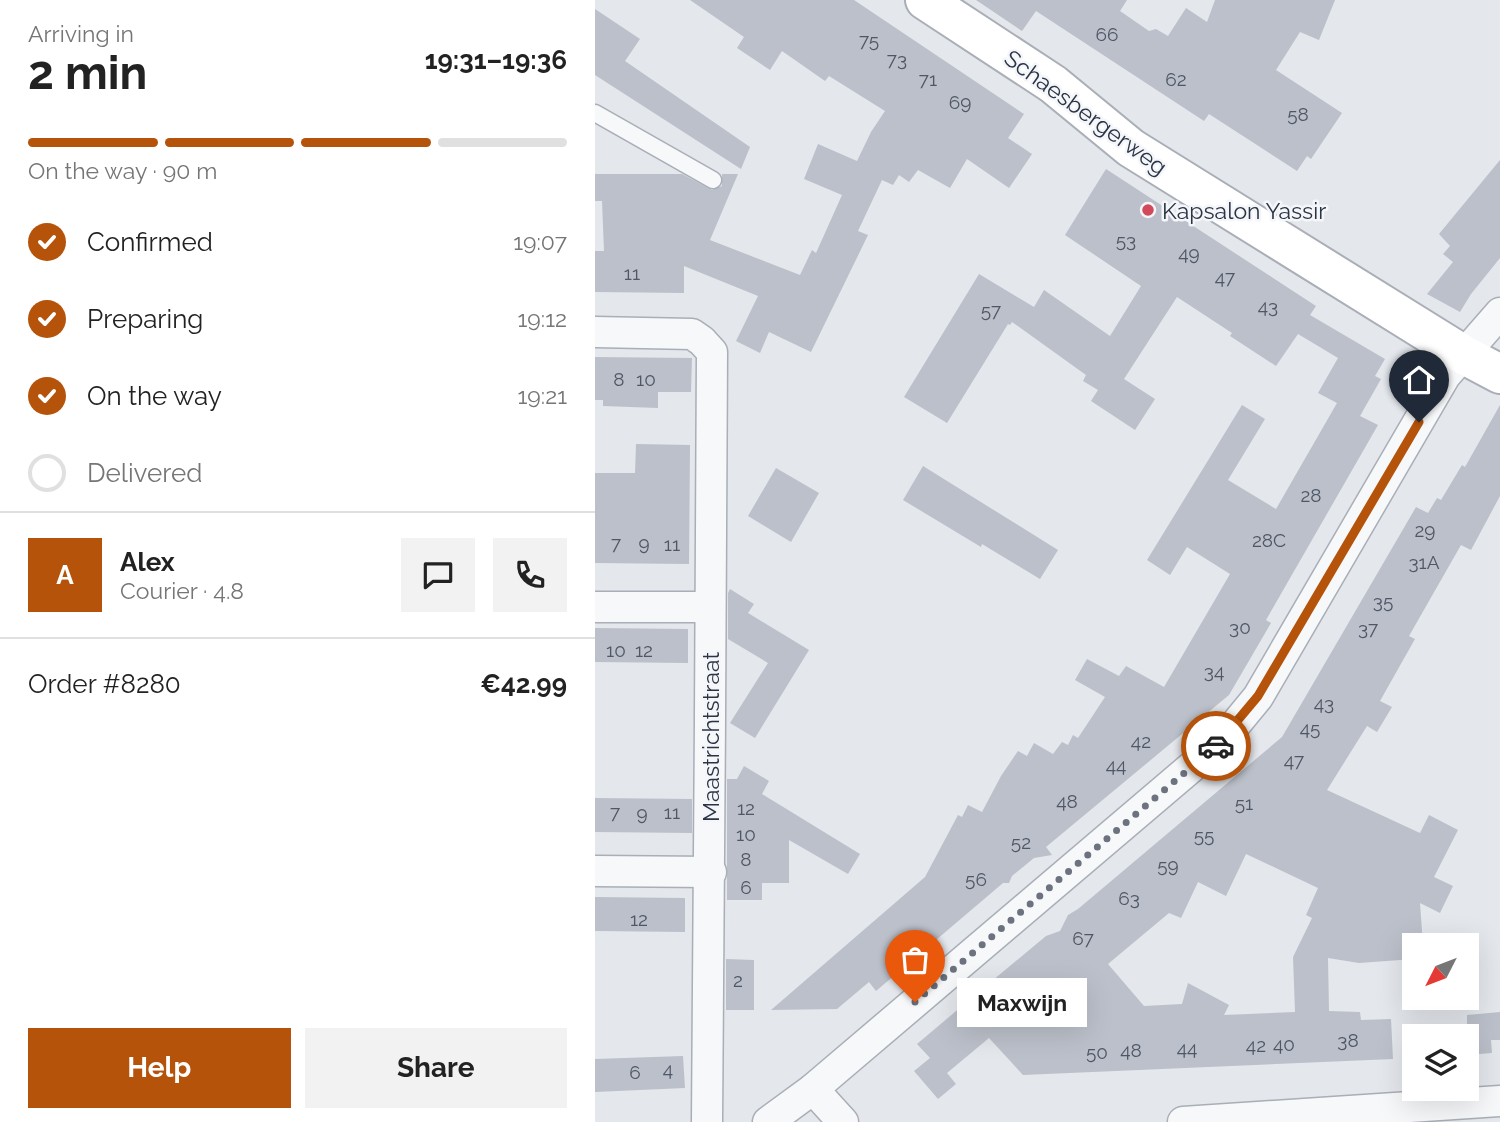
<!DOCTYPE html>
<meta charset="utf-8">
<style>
:root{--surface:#fff;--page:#f2f2f2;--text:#222;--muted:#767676;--line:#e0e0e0;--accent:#b45309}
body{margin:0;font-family:Raleway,sans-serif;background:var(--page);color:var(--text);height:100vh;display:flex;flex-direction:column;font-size:26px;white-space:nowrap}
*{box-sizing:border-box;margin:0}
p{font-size:23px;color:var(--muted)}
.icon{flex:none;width:38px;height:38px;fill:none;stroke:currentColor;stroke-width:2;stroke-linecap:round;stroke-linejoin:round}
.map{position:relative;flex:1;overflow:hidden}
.details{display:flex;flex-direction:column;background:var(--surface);width:595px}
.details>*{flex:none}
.needle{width:46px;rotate:228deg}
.buttons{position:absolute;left:807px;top:933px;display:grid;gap:14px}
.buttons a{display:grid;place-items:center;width:77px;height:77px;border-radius:0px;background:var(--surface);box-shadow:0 7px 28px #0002;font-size:35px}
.pin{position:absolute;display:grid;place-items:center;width:60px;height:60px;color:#fff;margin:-72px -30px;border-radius:50% 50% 50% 0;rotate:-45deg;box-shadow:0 0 7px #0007}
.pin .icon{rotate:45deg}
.courier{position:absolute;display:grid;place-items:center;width:70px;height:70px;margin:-35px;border:5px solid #b45309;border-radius:50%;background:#fff;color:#222;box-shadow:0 2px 9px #0007}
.bubble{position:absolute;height:49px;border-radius:0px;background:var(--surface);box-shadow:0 7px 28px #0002;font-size:23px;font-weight:700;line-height:49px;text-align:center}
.headline em{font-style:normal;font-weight:700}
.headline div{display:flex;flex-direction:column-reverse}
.headline{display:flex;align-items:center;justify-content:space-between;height:119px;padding:0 28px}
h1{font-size:46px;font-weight:700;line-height:52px}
.bar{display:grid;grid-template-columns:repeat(4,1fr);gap:10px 7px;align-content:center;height:84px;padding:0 28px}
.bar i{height:9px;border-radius:5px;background:var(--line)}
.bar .active{background:var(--accent)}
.bar p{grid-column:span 4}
.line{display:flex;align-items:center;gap:18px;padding:0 28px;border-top:2px solid var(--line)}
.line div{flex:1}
.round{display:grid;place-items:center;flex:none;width:74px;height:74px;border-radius:0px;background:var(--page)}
ol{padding:0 28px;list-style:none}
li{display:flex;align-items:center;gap:21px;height:77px}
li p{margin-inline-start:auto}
li .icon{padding:7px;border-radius:50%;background:var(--accent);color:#fff;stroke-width:4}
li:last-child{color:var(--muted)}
li i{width:38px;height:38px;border:4px solid var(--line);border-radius:50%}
.primary-button{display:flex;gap:14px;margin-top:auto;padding:14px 28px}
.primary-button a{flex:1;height:80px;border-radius:0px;background:var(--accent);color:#fff;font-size:28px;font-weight:700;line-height:80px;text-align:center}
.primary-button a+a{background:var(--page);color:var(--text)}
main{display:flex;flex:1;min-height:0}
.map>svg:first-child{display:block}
.building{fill:#bbc0ca;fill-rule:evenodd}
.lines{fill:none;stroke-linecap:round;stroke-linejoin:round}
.lane-casing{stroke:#a9aeb7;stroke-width:19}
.street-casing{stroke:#a9aeb7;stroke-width:33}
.secondary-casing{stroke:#a9aeb7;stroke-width:42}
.lane{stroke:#f7f8fa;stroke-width:16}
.street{stroke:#f7f8fa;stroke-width:30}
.secondary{stroke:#fff;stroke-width:38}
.done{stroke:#6c737f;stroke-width:7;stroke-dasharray:0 12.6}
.route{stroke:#b45309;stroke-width:9}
.poi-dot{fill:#d1495b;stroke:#f4f6f9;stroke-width:2.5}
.labels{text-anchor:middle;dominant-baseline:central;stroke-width:5;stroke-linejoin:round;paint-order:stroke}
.number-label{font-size:19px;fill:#4f5766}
.street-label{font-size:23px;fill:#2b3445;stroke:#f4f6f9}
.poi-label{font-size:23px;fill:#2b3445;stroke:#f4f6f9;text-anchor:start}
</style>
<main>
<section class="details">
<div class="headline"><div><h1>2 min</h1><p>Arriving in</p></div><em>19:31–19:36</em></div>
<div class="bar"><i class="active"></i><i class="active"></i><i class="active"></i><i></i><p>On the way · 90 m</p></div>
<ol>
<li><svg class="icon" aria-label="check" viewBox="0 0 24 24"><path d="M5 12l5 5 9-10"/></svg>Confirmed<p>19:07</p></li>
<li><svg class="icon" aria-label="check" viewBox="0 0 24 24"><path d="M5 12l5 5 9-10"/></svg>Preparing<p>19:12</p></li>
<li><svg class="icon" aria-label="check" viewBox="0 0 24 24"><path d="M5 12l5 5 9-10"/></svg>On the way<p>19:21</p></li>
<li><i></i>Delivered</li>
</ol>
<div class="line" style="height:126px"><b class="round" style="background:var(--accent);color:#fff">A</b><div><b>Alex</b><p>Courier · 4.8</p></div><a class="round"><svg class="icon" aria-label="chat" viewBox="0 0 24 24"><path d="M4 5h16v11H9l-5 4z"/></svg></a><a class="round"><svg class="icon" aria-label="phone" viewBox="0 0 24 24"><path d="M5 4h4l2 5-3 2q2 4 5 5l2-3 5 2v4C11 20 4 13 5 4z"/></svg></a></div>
<div class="line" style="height:91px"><div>Order #8280</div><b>€42.99</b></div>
<div class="primary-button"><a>Help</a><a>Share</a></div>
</section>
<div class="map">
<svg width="905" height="1122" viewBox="0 0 905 1122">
<rect width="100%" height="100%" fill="#e4e7ec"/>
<!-- building -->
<g class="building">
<polygon points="95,0 259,0 429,114 413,138 437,154 414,188 372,159 355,188 323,170 314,182 304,175 298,185 287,180 263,231 273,235 216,352 174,332 165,353 141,341 163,296 89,266 89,293 0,292 0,251 9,251 7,201 0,201 0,174 87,174 117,190 127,186 127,174 143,174 115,240 205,275 217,250 221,253 247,195 209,179 223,144 262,161 276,132 290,111 234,76 230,81 187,51 175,70 142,48 149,37"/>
<polygon points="381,0 532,0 525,11 554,31 561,29 573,36 591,8 612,22 620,0 740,0 724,40 705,32 681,70 747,113 716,159 712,156 702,171 614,114 609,121 441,11 427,31"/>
<polygon points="0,9 45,39 30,61 155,147 146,169 0,75"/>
<polygon points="905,160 905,258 876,294 865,312 832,294 858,262 848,254 855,246 844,234"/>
<polygon points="511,169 721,306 715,315 790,359 780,376 786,379 765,416 783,425 671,620 676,623 634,695 451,847 457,855 439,858 417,876 414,883 408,883 281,991 274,982 242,1009 176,1010 330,877 363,815 367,817 373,805 387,812 406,776 423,751 432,756 439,743 458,754 467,742 473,745 478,735 483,738 510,697 480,680 492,659 524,676 531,666 569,687 635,574 592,547 575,575 552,560 647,405 670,419 633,480 681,509 742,403 723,393 743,358 703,334 681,366 635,336 637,333 582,297 529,379 560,399 540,430 496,401 503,390 488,381 491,375 417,322 415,325 413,324 352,423 309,397 384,274 439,307 449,290 515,336 546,286 470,235"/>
<polygon points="0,357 97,358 96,392 63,392 63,408 8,406 8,400 0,400"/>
<path d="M 905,405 L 905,496 L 876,550 L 866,545 L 814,636 L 820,639 L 785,701 L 797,707 L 782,732 L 772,726 L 732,790 L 825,833 L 834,815 L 863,830 L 839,877 L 858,886 L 845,913 L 825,903 L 828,945 L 819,945 L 819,959 L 764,963 L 733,958 L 734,1011 L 765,1012 L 766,1020 L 796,1019 L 798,1059 L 428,1075 L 394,1038 L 352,1073 L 361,1084 L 343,1099 L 319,1071 L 335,1058 L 322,1044 L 367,1006 L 379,1004 L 386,990 L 451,936 L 465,931 L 473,915 L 483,909 L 687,737 L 821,507 L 833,513 L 842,498 L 846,500 L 867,465 L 870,467 ZM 651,854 L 723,888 L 711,915 L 717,918 L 698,957 L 700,1012 L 629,1015 L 634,1005 L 593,983 L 587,1004 L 549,1006 L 513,964 L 574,913 L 586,918 L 603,882 L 631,896 Z"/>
<polygon points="41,444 95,445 94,564 0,563 0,473 40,473"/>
<polygon points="328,466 463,550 445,579 387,544 386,547 308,500"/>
<polygon points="181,468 224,493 196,542 153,516"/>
<polygon points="135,589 159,604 153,613 214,650 160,738 135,723 173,663 133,639 133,593"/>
<polygon points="0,628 93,629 93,663 0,662"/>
<polygon points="149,766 174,781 167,794 265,854 253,874 194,840 194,883 167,883 167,900 132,900 132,779 142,779"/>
<polygon points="0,798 97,799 97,833 0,832"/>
<polygon points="0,897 90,898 90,932 0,931"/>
<polygon points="131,959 159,960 159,1010 131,1010"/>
<polygon points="905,1012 905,1040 896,1040 897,1053 872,1055 872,1015"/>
<polygon points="88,1056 90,1088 0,1092 0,1059"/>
</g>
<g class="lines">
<!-- lane casing -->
<g class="lane-casing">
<polyline id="lane" points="0,113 118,180"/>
</g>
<!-- street casing -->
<g class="street-casing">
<g id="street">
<path d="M 0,332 L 97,334 L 107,341 L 117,352 C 114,609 116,865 112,1122"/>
<polyline points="0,607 114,607"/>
<polyline points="0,871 116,872"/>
<polyline points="218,1089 248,1122"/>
<polyline points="173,1122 218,1089 626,742 663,697 850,376 905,313"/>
<polyline points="588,1122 905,1101"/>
</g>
</g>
<!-- secondary casing -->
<g class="secondary-casing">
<polyline id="secondary" points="330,0 458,84 536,148 869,355 905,374"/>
</g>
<!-- lane -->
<use href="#lane" class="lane"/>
<!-- street -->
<use href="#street" class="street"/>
<!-- secondary -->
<use href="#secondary" class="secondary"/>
</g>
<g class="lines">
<!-- done -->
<polyline class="done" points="320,1002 621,746"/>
<!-- route -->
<polyline class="route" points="621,746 663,696 824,422"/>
</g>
<!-- markers -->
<circle class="poi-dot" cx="553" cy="210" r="7"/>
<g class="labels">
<!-- number labels -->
<g class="number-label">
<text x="512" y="34">66</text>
<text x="274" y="40">75</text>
<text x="302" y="59">73</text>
<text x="333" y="79">71</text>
<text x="581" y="79">62</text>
<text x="365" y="102">69</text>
<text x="703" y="114">58</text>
<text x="531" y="240">53</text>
<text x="594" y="253">49</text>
<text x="37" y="273">11</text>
<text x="630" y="277">47</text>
<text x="673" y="306">43</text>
<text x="396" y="310">57</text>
<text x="24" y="379">8</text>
<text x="51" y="379">10</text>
<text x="716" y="495">28</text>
<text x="830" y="530">29</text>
<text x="674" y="540">28C</text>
<text x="21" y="543">7</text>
<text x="49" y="543">9</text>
<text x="77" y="544">11</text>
<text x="829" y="562">31A</text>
<text x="788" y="601">35</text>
<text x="645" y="627">30</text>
<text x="773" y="628">37</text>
<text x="21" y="650">10</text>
<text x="49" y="650">12</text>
<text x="619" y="671">34</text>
<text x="729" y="703">43</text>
<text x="715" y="728">45</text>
<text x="546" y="741">42</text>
<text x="699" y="760">47</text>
<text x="521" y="765">44</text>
<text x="472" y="801">48</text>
<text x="649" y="803">51</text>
<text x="151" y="808">12</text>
<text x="20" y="812">7</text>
<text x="77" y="812">11</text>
<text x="47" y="813">9</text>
<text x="151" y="834">10</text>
<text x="609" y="835">55</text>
<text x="426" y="842">52</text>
<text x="151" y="859">8</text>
<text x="573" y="865">59</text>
<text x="381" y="879">56</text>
<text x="151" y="887">6</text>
<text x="534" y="898">63</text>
<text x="44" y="919">12</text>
<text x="488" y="938">67</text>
<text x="143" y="980">2</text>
<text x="753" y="1040">38</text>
<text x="689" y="1044">40</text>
<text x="661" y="1045">42</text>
<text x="592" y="1048">44</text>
<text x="536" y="1050">48</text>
<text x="502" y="1052">50</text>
<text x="73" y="1069">4</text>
<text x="40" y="1072">6</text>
</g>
<!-- street labels -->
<g class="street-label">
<text transform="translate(491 112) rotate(36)">Schaesbergerweg</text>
<text transform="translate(115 737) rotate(-90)">Maastrichtstraat</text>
</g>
<!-- poi labels -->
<g class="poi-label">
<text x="567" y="210">Kapsalon Yassir</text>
</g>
</g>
</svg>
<div class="buttons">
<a><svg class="needle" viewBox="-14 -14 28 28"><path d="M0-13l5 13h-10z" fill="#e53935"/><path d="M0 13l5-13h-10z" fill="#767676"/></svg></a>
<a><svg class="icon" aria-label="layers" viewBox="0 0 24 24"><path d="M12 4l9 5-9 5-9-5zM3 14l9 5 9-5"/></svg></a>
</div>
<div class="pin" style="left:320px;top:1002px;background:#ea580c"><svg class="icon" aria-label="bag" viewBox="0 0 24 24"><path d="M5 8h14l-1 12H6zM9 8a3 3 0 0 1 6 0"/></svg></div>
<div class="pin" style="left:824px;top:422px;background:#1f2937"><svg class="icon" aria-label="home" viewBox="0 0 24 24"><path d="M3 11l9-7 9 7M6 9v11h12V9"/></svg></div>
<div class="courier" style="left:621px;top:746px"><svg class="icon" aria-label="car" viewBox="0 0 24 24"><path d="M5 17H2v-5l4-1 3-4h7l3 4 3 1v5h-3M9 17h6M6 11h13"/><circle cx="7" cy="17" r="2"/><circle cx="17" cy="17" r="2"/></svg></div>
<div class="bubble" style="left:362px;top:978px;width:130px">Maxwijn</div>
</div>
</main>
